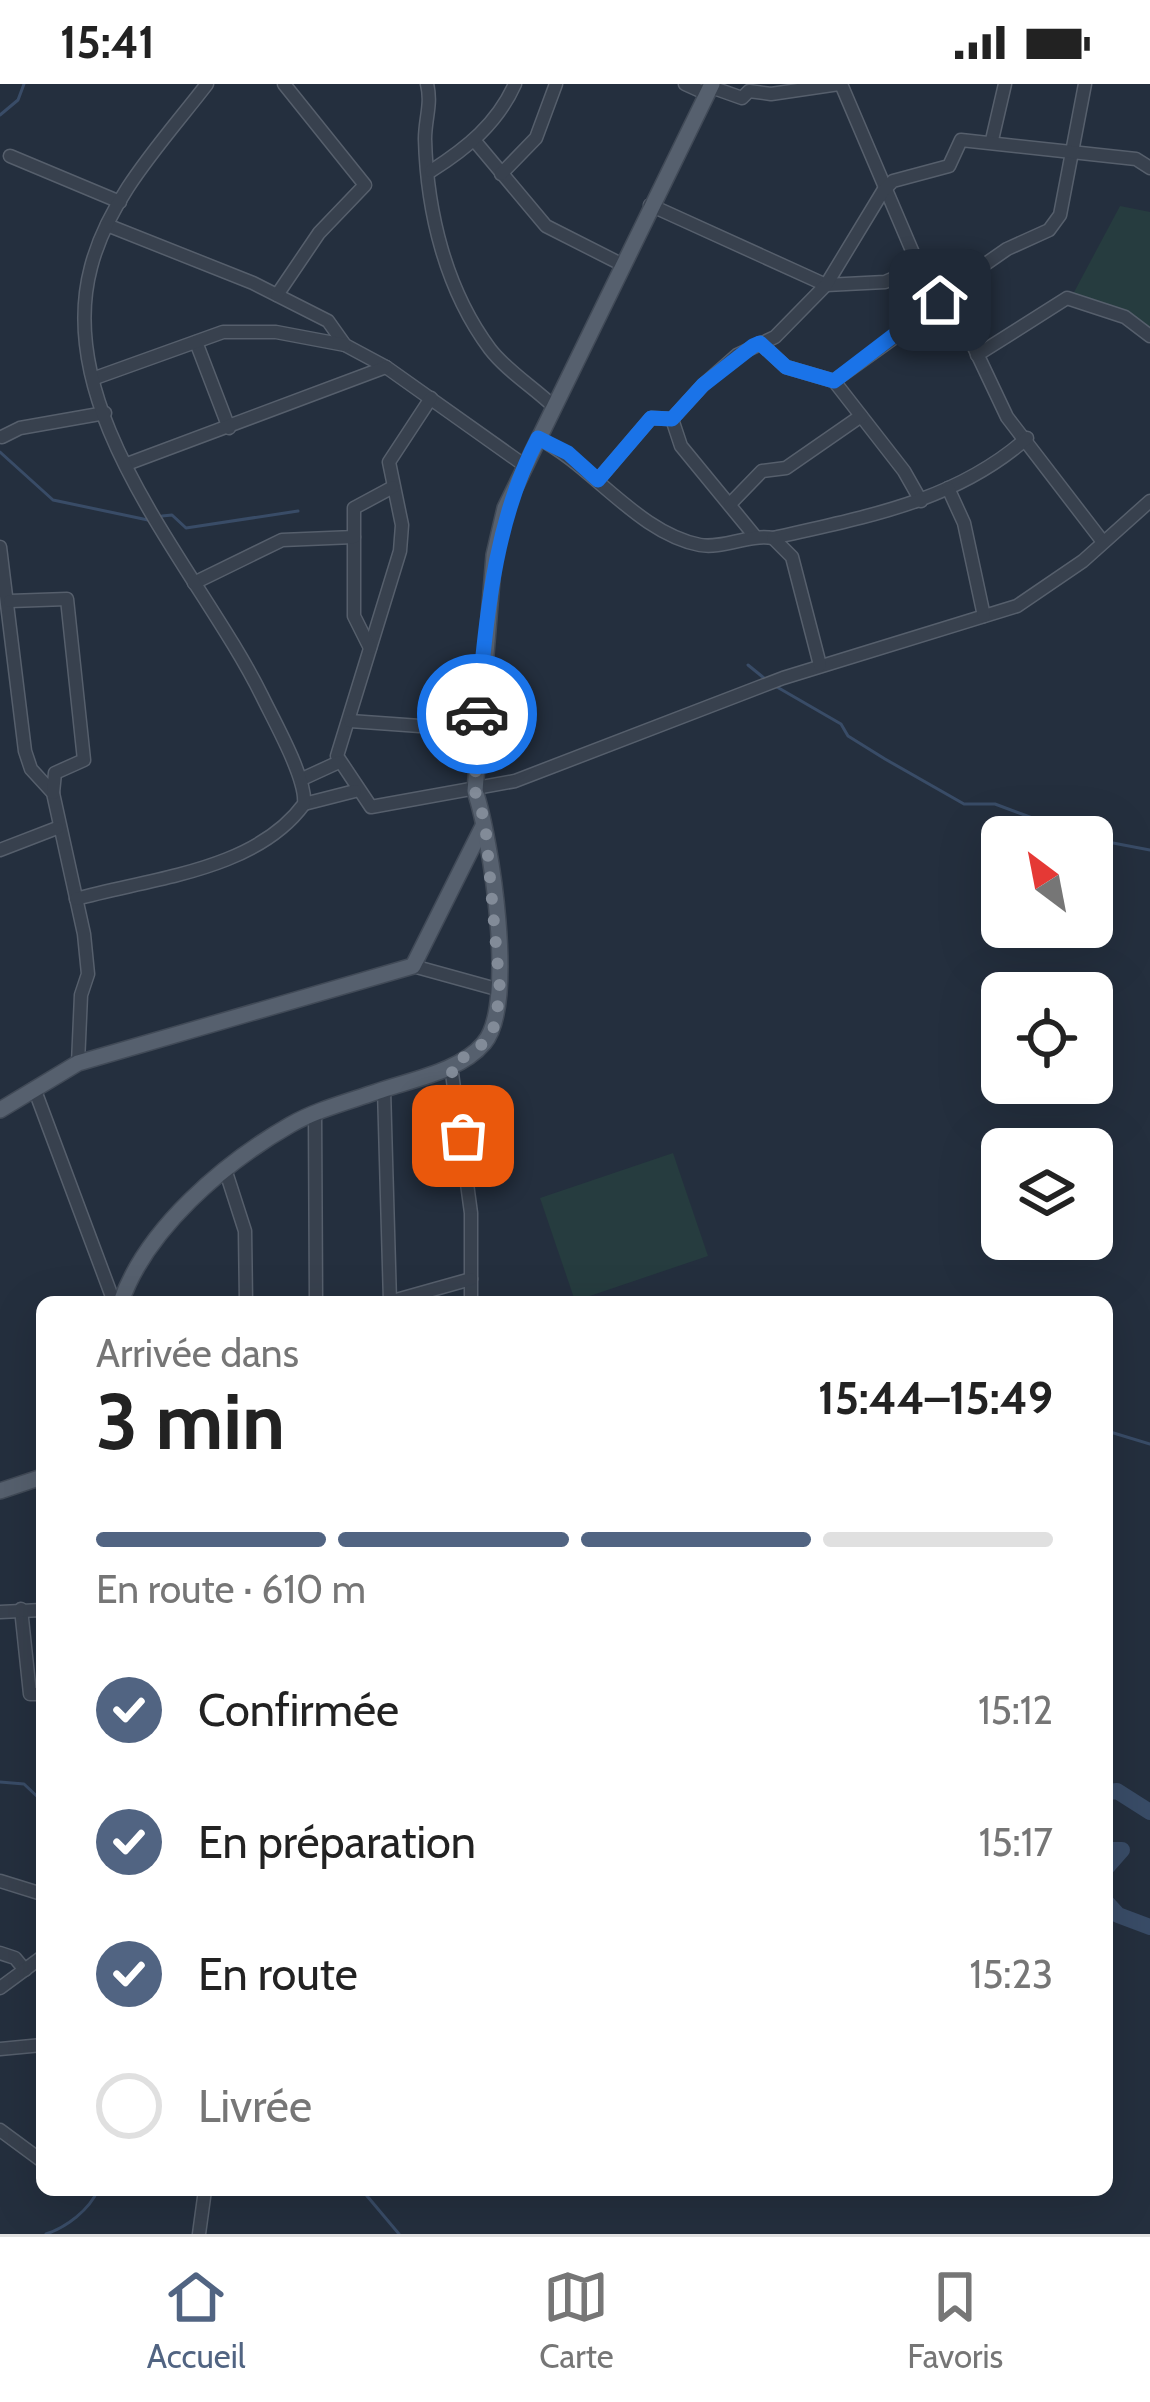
<!DOCTYPE html>
<html lang="fr">
<meta charset="utf-8">
<style>
:root{--surface:#fff;--page:#f6f6f6;--text:#222;--muted:#767676;--line:#e0e0e0;--accent:#516482}
body{margin:0;font-family:Cabin,sans-serif;background:var(--page);color:var(--text);height:100vh;display:flex;flex-direction:column;font-size:45px;white-space:nowrap}
*{box-sizing:border-box;margin:0}
p{font-size:39px;color:var(--muted)}
.icon{flex:none;width:66px;height:66px;fill:none;stroke:currentColor;stroke-width:2;stroke-linecap:round;stroke-linejoin:round}
.map{position:relative;flex:1;overflow:hidden}
.sheet{position:absolute;left:36px;top:1212px;width:1077px;height:900px;display:flex;flex-direction:column;background:var(--surface);border-radius:18px;box-shadow:0 12px 48px #0002}
.sheet>*{flex:none}
.needle{width:78px;rotate:328deg}
.controls{position:absolute;left:981px;top:732px;display:grid;gap:24px}
.controls a{display:grid;place-items:center;width:132px;height:132px;border-radius:18px;background:var(--surface);box-shadow:0 12px 48px #0002;font-size:60px}
.pin{position:absolute;display:grid;place-items:center;width:102px;height:102px;color:#fff;margin:-51px;border-radius:24px;box-shadow:0 6px 18px #0006}
.courier{position:absolute;display:grid;place-items:center;width:120px;height:120px;margin:-60px;border:9px solid #1a73e8;border-radius:50%;background:#fff;color:#222;box-shadow:0 3px 15px #0007}
.overview em{font-style:normal;font-weight:700}
.overview div{display:flex;flex-direction:column-reverse}
.overview{display:flex;align-items:center;justify-content:space-between;height:204px;padding:0 60px}
h1{font-size:78px;font-weight:700;line-height:90px}
.bar{display:grid;grid-template-columns:repeat(4,1fr);gap:18px 12px;align-content:center;height:144px;padding:0 60px}
.bar i{height:15px;border-radius:9px;background:var(--line)}
.bar .current{background:var(--accent)}
.bar p{grid-column:span 4}
ol{padding:0 60px;list-style:none}
li{display:flex;align-items:center;gap:36px;height:132px}
li p{margin-inline-start:auto}
li .icon{padding:12px;border-radius:50%;background:var(--accent);color:#fff;stroke-width:4}
li:last-child{color:var(--muted)}
li i{width:66px;height:66px;border:6px solid var(--line);border-radius:50%}
.status{display:flex;justify-content:space-between;align-items:center;height:84px;padding:0 60px;background:var(--surface);direction:ltr}
.status svg{height:33px;fill:currentColor}
.dock{display:flex;justify-content:space-around;align-items:center;height:168px;border-top:3px solid var(--line);background:var(--surface);font-size:33px;color:var(--muted)}
.dock a{display:grid;justify-items:center;gap:6px}
.dock .current{color:var(--accent)}
.map>svg:first-child{display:block}
.green{fill:#263c3f}
.lines{fill:none;stroke-linecap:round;stroke-linejoin:round}
.stream{stroke:#394c67;stroke-width:3}
.river{stroke:#394c67;stroke-width:16}
.minor-casing{stroke:#565f6c;stroke-width:15}
.major-casing{stroke:#414a57;stroke-width:18}
.minor{stroke:#38414e;stroke-width:12}
.major{stroke:#56606e;stroke-width:15}
.done{stroke:#828b98;stroke-width:12;stroke-dasharray:0 21.6}
.route{stroke:#1a73e8;stroke-width:15}
</style>
<div class="status"><b>15:41</b><svg viewBox="0 0 49 12"><path d="M0 12V9h3v3zM5 12V6h3v6zM10 12V3h3v9zM15 12V0h3v12zM26 1h20v11H26zM47 4h2v5h-2z"/></svg></div>
<div class="map">
<svg width="1150" height="2150" viewBox="0 0 1150 2150">
<rect width="100%" height="100%" fill="#242f3e"/>
<!-- green -->
<g class="green">
<polygon points="1120,122 1150,128 1150,249 1072,212"/>
<polygon points="673,1069 708,1172 575,1217 540,1114"/>
</g>
<g class="lines">
<!-- stream -->
<g class="stream">
<polyline points="0,31 18,16 24,0"/>
<polyline points="0,368 53,416 148,436"/>
<polyline points="162,432 172,431 186,444 298,427"/>
<polyline points="748,581 764,594"/>
<polyline points="777,603 841,640 848,652 885,675 964,720 995,720 1084,753"/>
<polyline points="1092,755 1150,766"/>
<polyline points="1107,1347 1150,1360"/>
<polyline points="0,1698 24,1700 42,1717"/>
<polyline points="362,2106 399,2150"/>
<path d="M 46,2150 C 67,2143 89,2126 98,2106"/>
</g>
<!-- river -->
<g class="river">
<polyline points="1107,1708 1117,1707 1150,1728"/>
<polyline points="1107,1766 1122,1766 1107,1783"/>
<polyline points="1107,1819 1118,1831 1150,1843"/>
</g>
<!-- minor casing -->
<g class="minor-casing">
<g id="minor">
<path d="M 427,0 C 432,20 425,35 425,55 C 427,129 446,206 490,265 C 506,286 533,303 552,321"/>
<polyline points="685,0 707,10"/>
<polyline points="841,0 919,183 972,259 1007,333 1103,458"/>
<polyline points="711,3 742,14 749,7 771,10 839,0"/>
<polyline points="474,56 546,142 621,180"/>
<polyline points="992,56 1005,0"/>
<polyline points="10,72 120,118"/>
<path d="M 431,87 C 467,64 497,40 515,0"/>
<polyline points="501,90 536,54 556,0"/>
<polyline points="650,121 826,201 885,198 919,183"/>
<polyline points="107,141 253,199 328,237 345,261 386,283 524,381"/>
<polyline points="277,211 319,149 365,101 284,0"/>
<polyline points="196,258 229,344"/>
<polyline points="760,259 786,283 834,297 904,387 921,417"/>
<polyline points="977,271 1067,214 1125,233 1150,252"/>
<polyline points="95,294 223,248 276,248 345,261"/>
<polyline points="834,297 926,231 945,208 1007,165 1049,146 1060,131 1085,0"/>
<polyline points="431,314 389,378 402,441 400,467 337,672 371,723 515,697 783,594 1017,522 1083,477 1150,417"/>
<polyline points="672,335 703,301 737,271 775,253 826,201 883,107 893,97 949,82 961,56 1136,75 1150,84"/>
<polyline points="672,335 681,362 754,451"/>
<polyline points="2,353 20,344 105,329"/>
<path d="M 538,354 C 593,382 638,449 700,461 C 723,465 748,450 773,454 C 864,433 955,418 1027,354"/>
<polyline points="127,380 386,283"/>
<polyline points="598,396 651,334 672,335"/>
<polyline points="948,404 964,439 984,532"/>
<polyline points="730,420 762,387 786,384 861,332"/>
<polyline points="354,453 354,532 370,564"/>
<polyline points="773,454 792,473 820,581"/>
<polyline points="0,463 25,667 31,685 53,709 84,850 88,890 81,911 78,979"/>
<polyline points="194,499 282,456 354,453 354,424 393,403"/>
<polyline points="10,517 67,515 84,676 55,689 53,709"/>
<polyline points="350,637 476,646"/>
<polyline points="302,695 339,678"/>
<polyline points="304,720 355,707"/>
<polyline points="0,766 57,744"/>
<path d="M 76,815 C 151,794 255,787 304,720 C 307,695 274,637 262,612 C 201,488 51,332 91,183 C 109,113 164,56 207,0"/>
<polyline points="413,882 500,906"/>
<polyline points="451,982 471,1129 471,1218"/>
<polyline points="34,1004 114,1218"/>
<polyline points="384,1005 390,1218"/>
<polyline points="315,1029 316,1218"/>
<polyline points="226,1088 245,1147 246,1218"/>
<polyline points="389,1218 471,1195"/>
<polyline points="21,1525 30,1610 42,1610"/>
<polyline points="0,1528 42,1526"/>
<polyline points="0,1797 42,1810"/>
<polyline points="0,1869 15,1874 25,1886"/>
<polyline points="0,1904 42,1873"/>
<polyline points="0,1965 42,1961"/>
<polyline points="0,2046 42,2077"/>
<polyline points="199,2150 205,2106"/>
</g>
</g>
<!-- major casing -->
<g class="major-casing">
<g id="major">
<polyline points="0,1026 78,979 413,882 483,742"/>
<path d="M 121,1218 C 146,1145 224,1079 290,1041 C 316,1026 347,1018 376,1008 C 409,996 460,988 484,959 C 517,921 491,754 475,707 L 494,471 L 505,424 L 712,0"/>
<polyline points="0,1407 42,1393"/>
</g>
</g>
<!-- minor -->
<use href="#minor" class="minor"/>
<!-- major -->
<use href="#major" class="major"/>
</g>
<g class="lines">
<!-- done -->
<polyline class="done" points="463,1052 451,982 484,959 495,941 500,906 485,738 475,707 477,630"/>
<!-- route -->
<path class="route" d="M 477,630 C 487,533 493,441 538,354 L 568,369 L 598,396 L 651,334 L 672,335 L 703,301 L 753,262 L 760,259 L 786,283 L 834,297 L 940,216"/>
</g>
</svg>
<div class="controls">
<a><svg class="needle" viewBox="-14 -14 28 28"><path d="M0-13l5 13h-10z" fill="#e53935"/><path d="M0 13l5-13h-10z" fill="#767676"/></svg></a>
<a><svg class="icon" aria-label="locate" viewBox="0 0 24 24"><circle cx="12" cy="12" r="6"/><path d="M12 2v4M12 18v4M2 12h4M18 12h4"/></svg></a>
<a><svg class="icon" aria-label="layers" viewBox="0 0 24 24"><path d="M12 4l9 5-9 5-9-5zM3 14l9 5 9-5"/></svg></a>
</div>
<div class="pin" style="left:463px;top:1052px;background:#ea580c"><svg class="icon" aria-label="bag" viewBox="0 0 24 24"><path d="M5 8h14l-1 12H6zM9 8a3 3 0 0 1 6 0"/></svg></div>
<div class="pin" style="left:940px;top:216px;background:#1f2937"><svg class="icon" aria-label="home" viewBox="0 0 24 24"><path d="M3 11l9-7 9 7M6 9v11h12V9"/></svg></div>
<div class="courier" style="left:477px;top:630px"><svg class="icon" aria-label="car" viewBox="0 0 24 24"><path d="M5 17H2v-5l4-1 3-4h7l3 4 3 1v5h-3M9 17h6M6 11h13"/><circle cx="7" cy="17" r="2"/><circle cx="17" cy="17" r="2"/></svg></div>
<section class="sheet">
<div class="overview"><div><h1>3 min</h1><p>Arrivée dans</p></div><em>15:44–15:49</em></div>
<div class="bar"><i class="current"></i><i class="current"></i><i class="current"></i><i></i><p>En route · 610 m</p></div>
<ol>
<li><svg class="icon" aria-label="check" viewBox="0 0 24 24"><path d="M5 12l5 5 9-10"/></svg>Confirmée<p>15:12</p></li>
<li><svg class="icon" aria-label="check" viewBox="0 0 24 24"><path d="M5 12l5 5 9-10"/></svg>En préparation<p>15:17</p></li>
<li><svg class="icon" aria-label="check" viewBox="0 0 24 24"><path d="M5 12l5 5 9-10"/></svg>En route<p>15:23</p></li>
<li><i></i>Livrée</li>
</ol>
</section>
</div>
<nav class="dock">
<a class="current"><svg class="icon" aria-label="home" viewBox="0 0 24 24"><path d="M3 11l9-7 9 7M6 9v11h12V9"/></svg>Accueil</a>
<a><svg class="icon" aria-label="map" viewBox="0 0 24 24"><path d="M3 6l6-2 6 2 6-2v14l-6 2-6-2-6 2zM9 4v14M15 6v14"/></svg>Carte</a>
<a><svg class="icon" aria-label="saved" viewBox="0 0 24 24"><path d="M7 4h10v16l-5-4-5 4z"/></svg>Favoris</a>
</nav>
